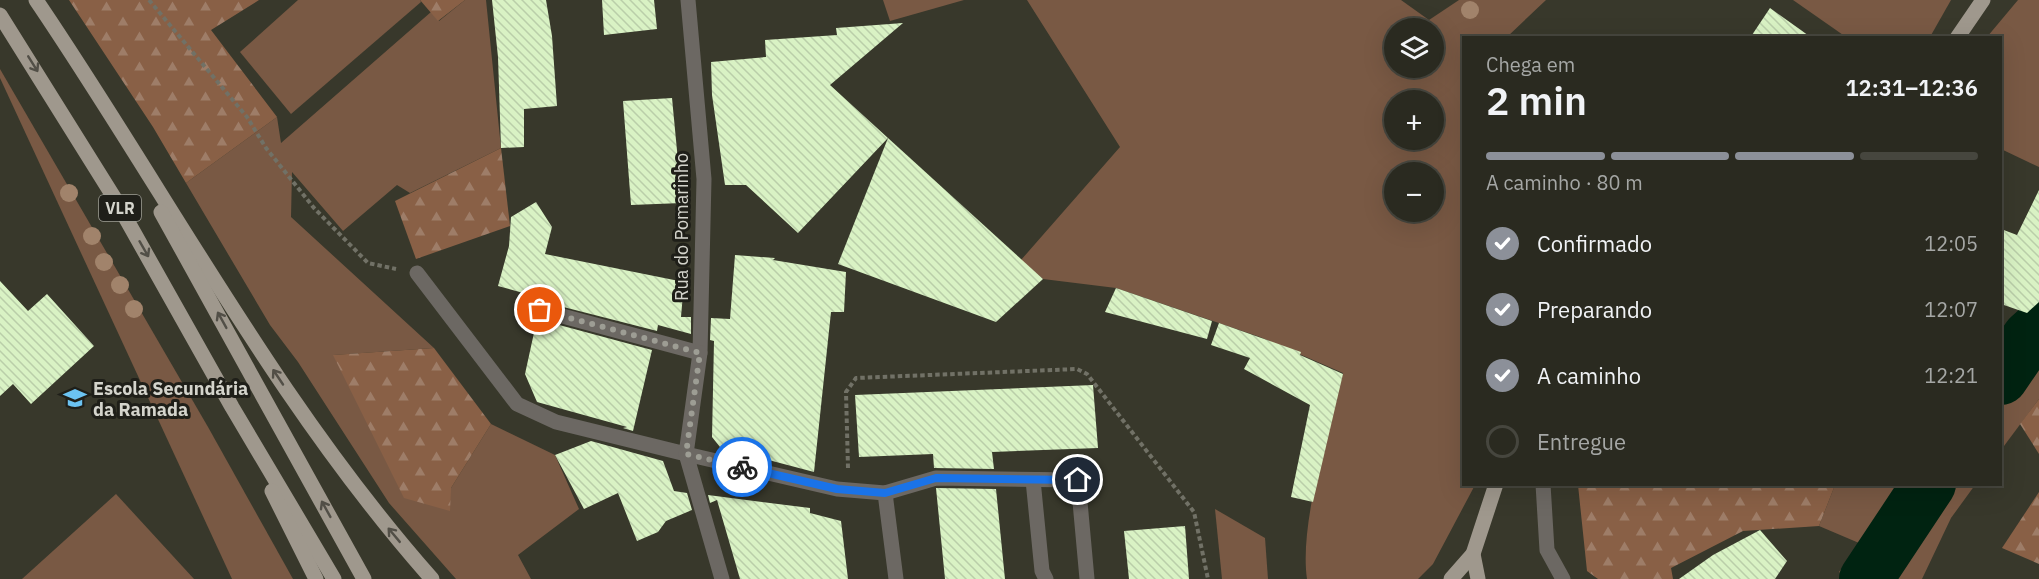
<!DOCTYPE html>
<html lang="pt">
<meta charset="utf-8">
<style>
:root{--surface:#2a2a20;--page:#323229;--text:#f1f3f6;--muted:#a5a7a5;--line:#46463e;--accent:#8c9099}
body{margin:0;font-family:"IBM Plex Sans",sans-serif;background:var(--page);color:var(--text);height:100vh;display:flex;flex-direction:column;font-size:22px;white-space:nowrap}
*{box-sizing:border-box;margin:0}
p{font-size:20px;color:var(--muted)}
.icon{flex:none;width:33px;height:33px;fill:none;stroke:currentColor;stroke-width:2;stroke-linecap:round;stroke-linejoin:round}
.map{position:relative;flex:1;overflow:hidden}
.panel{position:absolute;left:1462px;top:36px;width:540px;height:450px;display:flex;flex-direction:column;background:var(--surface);border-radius:0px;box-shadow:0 6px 24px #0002,0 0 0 2px var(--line)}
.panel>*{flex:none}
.fabs{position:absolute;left:1384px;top:18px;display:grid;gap:12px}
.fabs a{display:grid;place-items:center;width:60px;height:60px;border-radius:50%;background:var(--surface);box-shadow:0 6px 24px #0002,0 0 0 2px var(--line);font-size:30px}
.pin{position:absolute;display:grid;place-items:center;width:51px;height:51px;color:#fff;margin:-26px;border:3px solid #fff;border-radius:50%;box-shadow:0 2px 6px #0007}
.courier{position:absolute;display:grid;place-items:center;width:60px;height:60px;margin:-30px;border:4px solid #1a73e8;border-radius:50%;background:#fff;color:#222;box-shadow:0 2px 8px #0007}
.summary em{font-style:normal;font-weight:600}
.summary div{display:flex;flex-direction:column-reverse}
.summary{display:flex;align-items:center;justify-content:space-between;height:102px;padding:0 24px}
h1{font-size:39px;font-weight:600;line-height:45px}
.bar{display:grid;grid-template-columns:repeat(4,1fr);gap:9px 6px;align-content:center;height:72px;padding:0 24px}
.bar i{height:8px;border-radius:4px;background:var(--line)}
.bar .selected{background:var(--accent)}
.bar p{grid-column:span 4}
ol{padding:0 24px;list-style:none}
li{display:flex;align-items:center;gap:18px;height:66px}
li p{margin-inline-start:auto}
li .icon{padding:6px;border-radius:50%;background:var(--accent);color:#fff;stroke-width:4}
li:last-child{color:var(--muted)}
li i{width:33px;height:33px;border:3px solid var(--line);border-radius:50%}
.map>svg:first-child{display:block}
.grass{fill:#795944;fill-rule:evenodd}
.forest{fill:url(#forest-firs)}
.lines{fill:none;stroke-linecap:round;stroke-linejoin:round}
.river{stroke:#002311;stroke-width:54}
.building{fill:url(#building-back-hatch)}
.path{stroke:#717166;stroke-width:4;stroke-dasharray:4.5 3;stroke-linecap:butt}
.minor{stroke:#6c6863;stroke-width:15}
.major{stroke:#9f988d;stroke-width:15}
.tree{fill:#a1836b}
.oneway{stroke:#524f47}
.done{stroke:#9d9d94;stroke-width:6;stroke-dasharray:0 10.8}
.route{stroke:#1a73e8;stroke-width:8}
.labels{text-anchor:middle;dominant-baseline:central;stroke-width:6;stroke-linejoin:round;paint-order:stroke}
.shield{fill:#1f1f19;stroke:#9e9e96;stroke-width:1.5}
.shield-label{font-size:16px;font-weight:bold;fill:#d4d4cc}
.street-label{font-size:18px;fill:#d4d4cc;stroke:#1f1f19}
.poi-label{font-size:18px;font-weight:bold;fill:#d4d4cc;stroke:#1f1f19;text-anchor:start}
</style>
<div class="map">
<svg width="2039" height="579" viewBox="0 0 2039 579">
<defs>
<pattern id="forest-firs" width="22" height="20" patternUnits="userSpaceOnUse" patternTransform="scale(1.5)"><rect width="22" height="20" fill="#896046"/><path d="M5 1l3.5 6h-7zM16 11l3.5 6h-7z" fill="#9e7d68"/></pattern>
<pattern id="building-back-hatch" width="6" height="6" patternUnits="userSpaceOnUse" patternTransform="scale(1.5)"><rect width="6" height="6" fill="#d9f2c4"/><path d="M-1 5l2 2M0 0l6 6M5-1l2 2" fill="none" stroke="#bacea9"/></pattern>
</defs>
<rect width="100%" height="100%" fill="#38382b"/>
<!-- grass -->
<g class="grass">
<polygon points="298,0 420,0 421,2 291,114 240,52"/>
<polygon points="465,0 486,0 501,148 410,193 397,185 343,231 292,172 291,217 434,348 334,355 451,488 491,424 555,455 579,509 518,555 531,579 456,579 389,503 298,362 270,325 186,183 277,117 281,143 431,12 439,21"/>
<polygon points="883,0 964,0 890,21"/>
<path d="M 1027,0 L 1401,0 L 1429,20 L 1459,0 L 1546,0 L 1507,37 L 1464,38 L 1464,484 L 1475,485 L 1433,564 L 1418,579 L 1307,579 C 1299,524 1329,430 1343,373 L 1260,337 L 1116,288 L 1043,279 L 1021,260 L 1120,147 ZM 1395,28 L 1434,28 L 1434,68 L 1395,68 ZM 1395,100 L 1434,100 L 1434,140 L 1395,140 ZM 1395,172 L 1434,172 L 1434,212 L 1395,212 Z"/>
<polygon points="1793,0 1951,0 1930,37 1846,37"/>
<polygon points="2018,0 2039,0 2039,167 2001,149 2001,38 1987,37"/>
<polygon points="0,69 208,427 293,579 232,579 0,78"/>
<polygon points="2039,306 2039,399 2001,450 2001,337"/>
<polygon points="1835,485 1975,485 1951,518 1922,579 1848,579 1839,572 1859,543 1819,526"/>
<polygon points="116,494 194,579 22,579"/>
<polygon points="1215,509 1265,538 1268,579 1222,579"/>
</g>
<!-- forest -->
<g class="forest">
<polygon points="69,0 259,0 211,30 277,117 186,183 153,127"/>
<polygon points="420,0 465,0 438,21"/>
<polygon points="501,148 510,226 416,259 395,201"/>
<polygon points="434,348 491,424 451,488 450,511 404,498 333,355"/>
<polygon points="2039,399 2039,454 2020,424"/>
<polygon points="1578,485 1835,485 1819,526 1743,531 1671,568 1673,579 1598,579 1587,571"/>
<polygon points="2039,492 2039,564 2002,548"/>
</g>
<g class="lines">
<!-- river -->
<g class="river">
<polyline points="2001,378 2029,337 2039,328"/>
<polyline points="1866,579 1929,484"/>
</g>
</g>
<!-- building -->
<g class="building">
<polygon points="492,0 546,0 552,36 557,106 524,109 524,147 501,148 498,57"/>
<polygon points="602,0 654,0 657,29 604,35"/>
<polygon points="1770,8 1812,38 1750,38"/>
<polygon points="903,23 830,85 888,138 798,233 746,185 725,185 712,95 711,62 766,57 765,40 837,35 836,28"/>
<polygon points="672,98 682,203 631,205 623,101"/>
<polygon points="888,138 1043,279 996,322 838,264"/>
<polygon points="2039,190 2039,302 2027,313 2001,304 2001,229 2017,235"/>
<polygon points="536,202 552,227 545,254 684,282 681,317 691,317 691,334 658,325 657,331 540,301 541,298 498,286 509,246 511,217"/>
<polygon points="735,255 775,258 773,260 846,272 844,312 831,312 814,472 720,447 712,437 714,341 710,340 711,318 730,319"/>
<polygon points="0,281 28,311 47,294 94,346 31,404 13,384 0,396"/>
<polygon points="1116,288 1212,321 1207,339 1105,312"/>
<polygon points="537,319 652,350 633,431 623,428 627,427 537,402 525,374"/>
<polygon points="1219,323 1301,352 1300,355 1343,374 1313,502 1291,497 1310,405 1244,369 1250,358 1211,345"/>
<polygon points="1093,385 1098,448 992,452 994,469 934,468 933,454 859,457 855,395"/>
<polygon points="591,441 663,461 674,491 687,493 692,510 666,521 658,532 637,541 618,493 584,509 555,455"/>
<polygon points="936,488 996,489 1005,579 945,579"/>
<polygon points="708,495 810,508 810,513 841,521 848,579 740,579 717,500 710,503"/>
<polygon points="1185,526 1189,579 1129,579 1124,531"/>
<polygon points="1760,530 1787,561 1775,579 1679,579 1713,555"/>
</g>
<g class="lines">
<!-- path -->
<g class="path">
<polyline points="149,0 247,117 266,148 314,208 368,263 396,269"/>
<polyline points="848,468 846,392 856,378 1077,369 1087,374 1194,512 1208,579"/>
</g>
<!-- minor -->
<g class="minor">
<polyline points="417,273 517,404 556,422 686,454 700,353 704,179 688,0"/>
<polyline points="540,310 700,353"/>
<polyline points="1033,480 1042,571 1046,579"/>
<polyline points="1543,484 1547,550 1563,579"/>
<polyline points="885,493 896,579"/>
<polyline points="722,579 686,454 837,489 885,493 936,478 1078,480 1087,579"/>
</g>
<!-- major -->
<g class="major">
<path d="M 36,0 C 167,193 276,403 432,579"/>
<polyline points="0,15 115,199 232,407 334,579"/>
<polyline points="1957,38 1983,0"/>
<polyline points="161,212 364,579"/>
<polyline points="272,491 316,579"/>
<polyline points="1473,554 1478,579"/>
<polyline points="1451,579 1473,554 1496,484"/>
</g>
</g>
<!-- trees -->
<g class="tree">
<circle cx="1470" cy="10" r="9"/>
<circle cx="69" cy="193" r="9"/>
<circle cx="92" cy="236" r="9"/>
<circle cx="104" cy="262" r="9"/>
<circle cx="120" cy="285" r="9"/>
<circle cx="134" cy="309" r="9"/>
</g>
<!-- one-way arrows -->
<defs><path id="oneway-shaft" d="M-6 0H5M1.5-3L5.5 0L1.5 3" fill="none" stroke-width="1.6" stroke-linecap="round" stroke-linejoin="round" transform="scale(1.5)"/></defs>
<g class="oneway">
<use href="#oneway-shaft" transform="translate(33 64) rotate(58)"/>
<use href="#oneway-shaft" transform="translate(144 249) rotate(60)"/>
<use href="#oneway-shaft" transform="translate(222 320) rotate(-119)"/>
<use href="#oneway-shaft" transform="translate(278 377) rotate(-124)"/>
<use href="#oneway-shaft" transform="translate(326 509) rotate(-119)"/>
<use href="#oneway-shaft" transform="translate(394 535) rotate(-130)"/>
</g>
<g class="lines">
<!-- done -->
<polyline class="done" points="540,310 700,353 686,454 742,467"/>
<!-- route -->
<polyline class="route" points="742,467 837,489 885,493 936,478 1078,480"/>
</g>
<!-- icons -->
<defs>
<g id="school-bare" transform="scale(1.8)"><path d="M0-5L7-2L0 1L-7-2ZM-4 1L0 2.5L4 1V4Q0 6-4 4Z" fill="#6bc3f2" stroke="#1f1f19" stroke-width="2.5" paint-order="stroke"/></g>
</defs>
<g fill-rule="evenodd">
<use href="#school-bare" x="75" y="398"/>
</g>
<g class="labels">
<!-- shield labels -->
<rect class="shield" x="99" y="195" width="42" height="26" rx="4.5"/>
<g class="shield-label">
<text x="120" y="208">VLR</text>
</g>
<!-- street labels -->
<g class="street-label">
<text transform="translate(681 227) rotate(-90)">Rua do Pomarinho</text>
</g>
<!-- poi labels -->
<g class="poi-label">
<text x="93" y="388">Escola Secundária<tspan x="93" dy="21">da Ramada</tspan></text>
</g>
</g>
</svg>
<div class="fabs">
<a><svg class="icon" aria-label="layers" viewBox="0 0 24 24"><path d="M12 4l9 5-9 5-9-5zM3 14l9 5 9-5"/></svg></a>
<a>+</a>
<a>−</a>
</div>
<div class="pin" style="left:540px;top:310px;background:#ea580c"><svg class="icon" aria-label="bag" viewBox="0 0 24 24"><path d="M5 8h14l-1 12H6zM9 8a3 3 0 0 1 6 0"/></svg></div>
<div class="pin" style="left:1078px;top:480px;background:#1f2937"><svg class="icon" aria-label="home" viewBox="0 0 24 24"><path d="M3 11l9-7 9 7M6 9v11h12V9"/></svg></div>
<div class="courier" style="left:742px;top:467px"><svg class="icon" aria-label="bike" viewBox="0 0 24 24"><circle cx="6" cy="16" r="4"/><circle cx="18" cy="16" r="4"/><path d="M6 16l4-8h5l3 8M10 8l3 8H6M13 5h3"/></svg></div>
<section class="panel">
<div class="summary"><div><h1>2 min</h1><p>Chega em</p></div><em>12:31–12:36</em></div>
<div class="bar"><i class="selected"></i><i class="selected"></i><i class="selected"></i><i></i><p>A caminho · 80 m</p></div>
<ol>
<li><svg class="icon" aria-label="check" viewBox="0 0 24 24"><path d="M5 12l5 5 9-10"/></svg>Confirmado<p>12:05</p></li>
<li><svg class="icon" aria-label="check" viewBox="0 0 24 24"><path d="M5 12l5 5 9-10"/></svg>Preparando<p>12:07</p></li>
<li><svg class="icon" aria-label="check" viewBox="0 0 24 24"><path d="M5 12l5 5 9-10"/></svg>A caminho<p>12:21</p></li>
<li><i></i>Entregue</li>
</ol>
</section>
</div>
